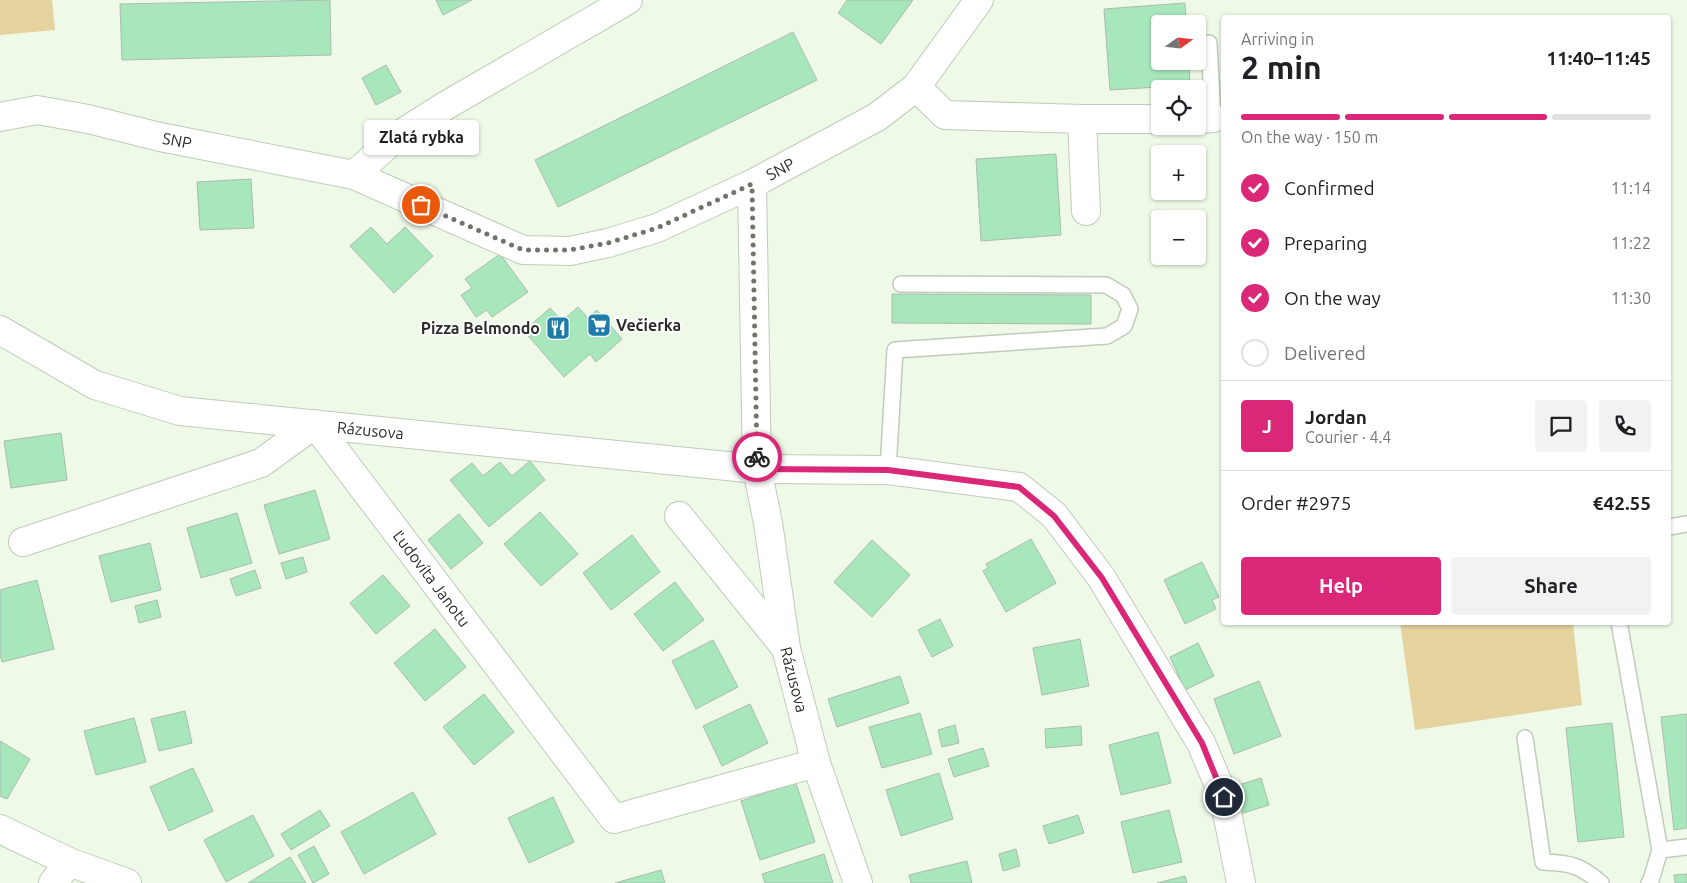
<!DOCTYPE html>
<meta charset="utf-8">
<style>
:root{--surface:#fff;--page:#f2f2f2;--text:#202124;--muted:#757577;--line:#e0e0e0;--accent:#db2777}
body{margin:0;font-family:Ubuntu,sans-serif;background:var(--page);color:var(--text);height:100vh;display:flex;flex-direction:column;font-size:19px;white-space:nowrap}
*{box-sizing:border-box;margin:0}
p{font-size:16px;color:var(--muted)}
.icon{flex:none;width:28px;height:28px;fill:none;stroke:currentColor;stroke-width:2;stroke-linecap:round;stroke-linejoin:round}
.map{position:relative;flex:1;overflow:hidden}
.details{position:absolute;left:1221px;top:15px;width:450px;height:610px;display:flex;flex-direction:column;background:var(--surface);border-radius:5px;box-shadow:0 1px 4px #0004}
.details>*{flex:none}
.needle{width:32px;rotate:75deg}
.fabs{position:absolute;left:1151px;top:15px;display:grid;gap:10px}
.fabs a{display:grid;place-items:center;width:55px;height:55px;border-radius:5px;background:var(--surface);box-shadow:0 1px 4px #0004;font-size:25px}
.pin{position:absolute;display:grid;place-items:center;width:42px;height:42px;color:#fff;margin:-21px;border:2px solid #fff;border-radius:50%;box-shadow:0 1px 5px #0007}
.courier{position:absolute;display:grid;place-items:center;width:50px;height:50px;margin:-25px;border:4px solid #db2777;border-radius:50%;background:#fff;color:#222;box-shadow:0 1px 6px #0007}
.bubble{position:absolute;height:35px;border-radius:5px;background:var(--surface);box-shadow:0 1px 4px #0004;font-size:16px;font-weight:600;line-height:35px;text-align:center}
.summary em{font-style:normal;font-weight:600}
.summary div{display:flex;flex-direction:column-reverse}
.summary{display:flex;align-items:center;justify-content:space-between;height:85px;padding:0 20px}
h1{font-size:32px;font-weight:600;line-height:38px}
.bar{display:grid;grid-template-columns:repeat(4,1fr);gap:8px 5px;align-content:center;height:60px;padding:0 20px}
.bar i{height:6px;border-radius:4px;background:var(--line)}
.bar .current{background:var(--accent)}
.bar p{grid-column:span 4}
.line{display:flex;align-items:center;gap:12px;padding:0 20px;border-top:1px solid var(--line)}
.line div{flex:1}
.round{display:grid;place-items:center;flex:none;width:52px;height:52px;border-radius:5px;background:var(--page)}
ol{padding:0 20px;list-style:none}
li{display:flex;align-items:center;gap:15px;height:55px}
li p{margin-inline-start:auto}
li .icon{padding:5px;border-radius:50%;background:var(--accent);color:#fff;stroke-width:4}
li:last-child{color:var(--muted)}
li i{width:28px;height:28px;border:2px solid var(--line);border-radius:50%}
.action{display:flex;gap:10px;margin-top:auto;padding:10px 20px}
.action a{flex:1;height:58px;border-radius:5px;background:var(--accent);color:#fff;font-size:20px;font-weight:600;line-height:58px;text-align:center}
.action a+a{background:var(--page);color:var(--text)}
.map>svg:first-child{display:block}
.green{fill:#e4d39f}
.building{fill:#a8e7bb;stroke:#aabbaf}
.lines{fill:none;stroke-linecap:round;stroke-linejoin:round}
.lane-casing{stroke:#c1cbbb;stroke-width:18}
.street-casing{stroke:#c1cbbb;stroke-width:30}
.lane{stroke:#fff;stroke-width:15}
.street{stroke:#fff;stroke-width:28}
.done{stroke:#6f756a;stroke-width:5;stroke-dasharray:0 9}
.route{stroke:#db2777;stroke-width:6}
.labels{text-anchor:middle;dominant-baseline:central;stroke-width:4;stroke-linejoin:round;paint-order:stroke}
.street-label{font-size:16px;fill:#2a2e27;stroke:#fff}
.poi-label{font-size:16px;font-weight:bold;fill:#2a2e27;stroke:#fff;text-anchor:start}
</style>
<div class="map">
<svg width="1687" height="883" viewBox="0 0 1687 883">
<rect width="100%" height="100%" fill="#eef9e7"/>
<!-- green -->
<g class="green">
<polygon points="0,0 52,0 55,30 0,35"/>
<polygon points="1400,623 1573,623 1582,705 1415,730"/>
</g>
<!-- building -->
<g class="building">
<polygon points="330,0 331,55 122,60 120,4"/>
<polygon points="436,0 472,0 443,15"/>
<polygon points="847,0 913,0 881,44 838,13"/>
<polygon points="1185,3 1186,24 1160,24 1160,61 1189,61 1190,85 1110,90 1104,9"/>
<polygon points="793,32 817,80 558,207 535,160"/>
<polygon points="386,65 401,92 376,105 362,78"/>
<polygon points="1056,154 1061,235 981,241 976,159"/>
<polygon points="251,179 254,228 200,230 197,182"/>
<polygon points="371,227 387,244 405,227 433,256 394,293 350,246"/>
<polygon points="500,254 528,292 492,317 487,310 476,317 461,295 472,288 465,279"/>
<polygon points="892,294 1091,295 1091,324 892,323"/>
<polygon points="578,307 588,318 597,310 622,339 596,362 590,354 564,377 524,331 550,308 562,321"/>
<polygon points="61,433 67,480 11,488 4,441"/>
<polygon points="530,461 545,480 489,527 450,480 472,463 483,476 500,462 512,476"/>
<polygon points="315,490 330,539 279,554 264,505"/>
<polygon points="540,512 578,554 541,586 504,544"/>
<polygon points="237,513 252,563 201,578 187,528"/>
<polygon points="459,514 483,543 451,569 428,540"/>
<polygon points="632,535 660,572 611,610 583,573"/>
<polygon points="1031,539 1056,583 1006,612 983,571 988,568 986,564"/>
<polygon points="872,540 910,575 872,617 834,582"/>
<polygon points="150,543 161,590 111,602 99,556"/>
<polygon points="303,557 307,572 286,579 281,563"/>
<polygon points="1202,562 1219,597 1212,600 1216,609 1185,624 1164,580"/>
<polygon points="255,570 261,588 236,596 230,579"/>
<polygon points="383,575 410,606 376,634 350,603"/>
<polygon points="37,580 54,649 2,662 0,655 0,590"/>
<polygon points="675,582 704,620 663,651 634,614"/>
<polygon points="157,600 161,617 139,623 135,606"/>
<polygon points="940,619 953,646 932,657 918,630"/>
<polygon points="435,629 466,667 425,701 394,663"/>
<polygon points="1080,639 1089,686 1042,695 1033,648"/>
<polygon points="713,640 738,687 696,709 672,661"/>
<polygon points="1198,643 1214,676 1185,690 1170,657"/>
<polygon points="900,676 909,703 837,727 828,699"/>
<polygon points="1259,681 1281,736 1234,754 1214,699"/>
<polygon points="484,694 514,732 474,765 443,727"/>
<polygon points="750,704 768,743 722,766 703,726"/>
<polygon points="185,711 192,743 159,751 151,719"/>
<polygon points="920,713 932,754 882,768 869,727"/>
<polygon points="1687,714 1687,828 1674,830 1661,717"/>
<polygon points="134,718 146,762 96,775 84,731"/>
<polygon points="1612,723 1624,837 1578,842 1566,728"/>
<polygon points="955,725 959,743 942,747 938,730"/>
<polygon points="1081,726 1082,745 1046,748 1045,729"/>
<polygon points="1158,732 1171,783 1121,795 1109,745"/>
<polygon points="0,741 30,759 7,799 0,796"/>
<polygon points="983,748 989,766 954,777 948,759"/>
<polygon points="193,768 213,811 169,831 150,787"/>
<polygon points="939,773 953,819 901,836 886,790"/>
<polygon points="1261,778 1269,805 1240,814 1232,787"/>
<polygon points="796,783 815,842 760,860 741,801"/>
<polygon points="413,792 436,834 364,874 341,832"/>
<polygon points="553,797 574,842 529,863 508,818"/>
<polygon points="320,810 330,826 291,850 281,834"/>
<polygon points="1169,810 1182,862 1133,873 1121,822"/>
<polygon points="253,815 274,856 226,882 204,840"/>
<polygon points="1078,815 1084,833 1049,844 1043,826"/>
<polygon points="314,846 329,874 313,883 298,855"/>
<polygon points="1016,849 1020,866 1003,871 999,854"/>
<polygon points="824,854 833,883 765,883 762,874"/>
<polygon points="290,857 306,883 248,883"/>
<polygon points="967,861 972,883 911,883 909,875"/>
<polygon points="661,870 665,883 615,883"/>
<polygon points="1687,874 1687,883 1675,883 1674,875"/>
<polygon points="1185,876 1187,883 1157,883"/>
</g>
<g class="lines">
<!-- lane casing -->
<g class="lane-casing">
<g id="lane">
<polyline points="1209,43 1213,118"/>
<polyline points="888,470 895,350 1107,336 1124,326 1130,309 1123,295 1106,285 901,284"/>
<polyline points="1669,527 1687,524"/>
<polyline points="1619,622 1660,850 1687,847"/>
<path d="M 1525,738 L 1543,862 C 1570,863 1580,865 1601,883"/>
<polyline points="1649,883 1651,880 1660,850"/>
</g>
</g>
<!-- street casing -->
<g class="street-casing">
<g id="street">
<polyline points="916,87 945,115 1082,119 1160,119"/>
<path id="s1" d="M 0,117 L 37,110 L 88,119 L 160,137 L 354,175 L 523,250 L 570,251 L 608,243 L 657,228 L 752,184 L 877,117 L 916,87 L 979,0"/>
<polyline points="1082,119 1086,211"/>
<polyline points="1198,119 1213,118"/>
<polyline points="354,175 396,137 445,106 628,0"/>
<path id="s2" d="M 752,184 L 757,469 L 768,523 L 786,648 L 816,763 L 858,883"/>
<path id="s3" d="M 0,330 L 95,385 L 180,411 L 757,469 L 888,470 L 1019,487 L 1054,515 L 1101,577 L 1201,743 L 1224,797 L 1241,883"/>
<polyline points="679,516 785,647"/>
<path id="s4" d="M 23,542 L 261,463 L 315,424 L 614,819 L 816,763"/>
<polyline points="0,829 69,862 127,883"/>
<polyline points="53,883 69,862"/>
</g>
</g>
<!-- lane -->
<use href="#lane" class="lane"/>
<!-- street -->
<use href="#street" class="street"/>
</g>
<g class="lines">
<!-- done -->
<polyline class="done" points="421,205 523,250 570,250 608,243 657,228 752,184 757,457"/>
<!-- route -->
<polyline class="route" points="757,457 757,469 888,470 1019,487 1054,516 1102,578 1202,743 1224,797"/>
</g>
<!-- icons -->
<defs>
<g id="supermarket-square" transform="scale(1.25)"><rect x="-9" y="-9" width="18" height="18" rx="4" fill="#1d7ca8" stroke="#fff"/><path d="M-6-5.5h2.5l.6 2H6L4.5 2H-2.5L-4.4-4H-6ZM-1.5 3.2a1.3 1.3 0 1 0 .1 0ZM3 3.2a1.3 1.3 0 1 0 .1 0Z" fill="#fff"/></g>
<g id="restaurant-square" transform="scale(1.25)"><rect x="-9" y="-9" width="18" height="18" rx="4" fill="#1d7ca8" stroke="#fff"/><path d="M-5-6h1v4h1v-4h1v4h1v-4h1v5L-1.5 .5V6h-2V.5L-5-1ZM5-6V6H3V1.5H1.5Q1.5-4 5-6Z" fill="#fff"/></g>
</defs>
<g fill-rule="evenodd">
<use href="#supermarket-square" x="599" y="325"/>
<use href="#restaurant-square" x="558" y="328"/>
</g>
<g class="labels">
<!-- street labels -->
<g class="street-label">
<text stroke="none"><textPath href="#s1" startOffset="181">SNP</textPath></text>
<text stroke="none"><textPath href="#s1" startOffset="820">SNP</textPath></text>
<text stroke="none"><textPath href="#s3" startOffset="390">Rázusova</textPath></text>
<text stroke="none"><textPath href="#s4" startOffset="511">Ľudovíta Janotu</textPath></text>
<text stroke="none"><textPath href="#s2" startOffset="499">Rázusova</textPath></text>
</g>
<!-- poi labels -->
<g class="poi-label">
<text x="616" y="325">Večierka</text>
<text x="540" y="328" text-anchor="end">Pizza Belmondo</text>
</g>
</g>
</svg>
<div class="fabs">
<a><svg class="needle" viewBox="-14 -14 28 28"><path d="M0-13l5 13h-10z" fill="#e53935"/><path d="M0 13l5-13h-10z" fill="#757577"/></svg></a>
<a><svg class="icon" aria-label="locate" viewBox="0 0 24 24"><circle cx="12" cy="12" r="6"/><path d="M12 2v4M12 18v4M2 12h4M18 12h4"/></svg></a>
<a>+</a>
<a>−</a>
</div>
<div class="pin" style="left:421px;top:205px;background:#ea580c"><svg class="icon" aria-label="bag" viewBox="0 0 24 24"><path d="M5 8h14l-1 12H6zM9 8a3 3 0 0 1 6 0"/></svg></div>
<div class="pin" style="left:1224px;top:797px;background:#1f2937"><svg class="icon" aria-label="home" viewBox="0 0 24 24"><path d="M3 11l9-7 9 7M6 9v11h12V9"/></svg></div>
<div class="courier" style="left:757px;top:457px"><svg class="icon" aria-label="bike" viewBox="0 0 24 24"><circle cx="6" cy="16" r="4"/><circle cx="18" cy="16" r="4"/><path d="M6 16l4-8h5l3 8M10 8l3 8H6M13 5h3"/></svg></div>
<div class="bubble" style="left:364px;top:120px;width:115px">Zlatá rybka</div>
<section class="details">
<div class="summary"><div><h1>2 min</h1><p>Arriving in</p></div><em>11:40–11:45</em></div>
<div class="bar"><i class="current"></i><i class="current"></i><i class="current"></i><i></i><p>On the way · 150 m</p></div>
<ol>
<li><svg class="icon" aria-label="check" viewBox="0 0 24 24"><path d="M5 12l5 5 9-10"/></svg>Confirmed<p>11:14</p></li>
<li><svg class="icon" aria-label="check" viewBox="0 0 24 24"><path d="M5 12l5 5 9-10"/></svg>Preparing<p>11:22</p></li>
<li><svg class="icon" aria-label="check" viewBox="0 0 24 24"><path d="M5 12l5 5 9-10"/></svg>On the way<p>11:30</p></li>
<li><i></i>Delivered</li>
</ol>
<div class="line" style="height:90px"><b class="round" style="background:var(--accent);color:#fff">J</b><div><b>Jordan</b><p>Courier · 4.4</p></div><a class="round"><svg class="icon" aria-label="chat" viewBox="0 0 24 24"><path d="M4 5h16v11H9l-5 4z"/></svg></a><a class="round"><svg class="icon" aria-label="phone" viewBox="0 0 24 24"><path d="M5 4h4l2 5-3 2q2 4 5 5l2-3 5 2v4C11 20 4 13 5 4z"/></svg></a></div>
<div class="line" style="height:65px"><div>Order #2975</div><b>€42.55</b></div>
<div class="action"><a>Help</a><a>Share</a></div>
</section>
</div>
